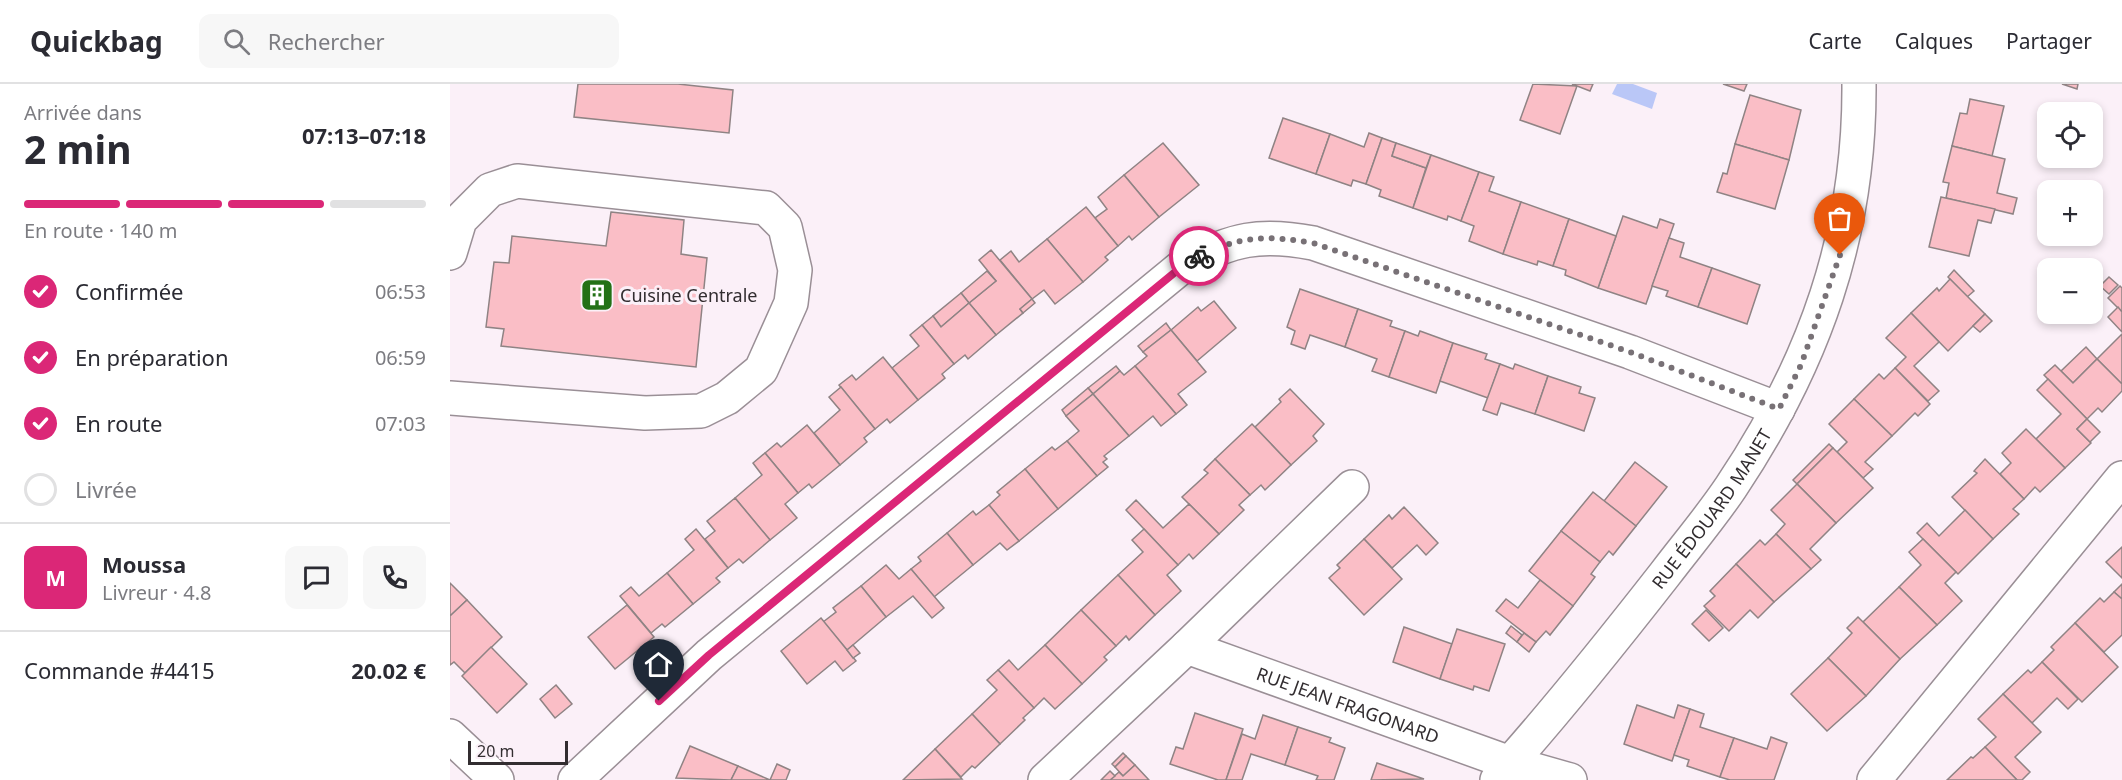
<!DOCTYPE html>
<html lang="fr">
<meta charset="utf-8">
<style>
:root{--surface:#fff;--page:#f7f7f7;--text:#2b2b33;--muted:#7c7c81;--line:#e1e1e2;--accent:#db2777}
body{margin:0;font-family:"Noto Sans",sans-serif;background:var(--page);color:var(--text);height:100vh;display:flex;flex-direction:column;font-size:22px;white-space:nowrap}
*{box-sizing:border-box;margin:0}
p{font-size:20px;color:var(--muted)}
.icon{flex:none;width:33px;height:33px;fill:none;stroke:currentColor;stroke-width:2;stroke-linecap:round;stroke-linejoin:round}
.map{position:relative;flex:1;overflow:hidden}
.details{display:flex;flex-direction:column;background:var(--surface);width:450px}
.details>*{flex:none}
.controls{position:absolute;left:1587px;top:18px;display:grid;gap:12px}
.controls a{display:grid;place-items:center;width:66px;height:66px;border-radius:12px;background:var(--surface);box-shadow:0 3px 9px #0003;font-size:30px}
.scale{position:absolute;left:18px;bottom:15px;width:100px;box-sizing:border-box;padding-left:6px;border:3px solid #322d30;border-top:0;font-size:16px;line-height:21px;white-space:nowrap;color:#322d30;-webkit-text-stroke:4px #fbf0f8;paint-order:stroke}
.pin{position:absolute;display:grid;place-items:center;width:51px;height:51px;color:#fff;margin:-62px -26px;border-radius:50% 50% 50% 0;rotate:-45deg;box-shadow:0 0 6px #0007}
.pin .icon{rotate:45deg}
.courier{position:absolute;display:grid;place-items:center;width:60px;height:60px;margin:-30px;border:4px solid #db2777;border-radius:50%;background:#fff;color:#222;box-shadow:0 2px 8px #0007}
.overview em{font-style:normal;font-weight:700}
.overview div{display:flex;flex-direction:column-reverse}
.overview{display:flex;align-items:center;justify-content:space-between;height:102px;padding:0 24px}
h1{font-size:39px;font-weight:700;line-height:45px}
.bar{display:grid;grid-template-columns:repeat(4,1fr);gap:9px 6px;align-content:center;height:72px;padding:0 24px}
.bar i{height:8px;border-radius:4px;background:var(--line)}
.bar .on{background:var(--accent)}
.bar p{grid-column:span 4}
.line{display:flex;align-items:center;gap:15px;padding:0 24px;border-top:2px solid var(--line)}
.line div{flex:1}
.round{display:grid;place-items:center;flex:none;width:63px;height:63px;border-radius:12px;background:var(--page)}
ol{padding:0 24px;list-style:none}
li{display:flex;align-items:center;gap:18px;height:66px}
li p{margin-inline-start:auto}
li .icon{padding:6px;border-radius:50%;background:var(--accent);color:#fff;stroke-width:4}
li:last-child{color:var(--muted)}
li i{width:33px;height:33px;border:3px solid var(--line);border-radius:50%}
header{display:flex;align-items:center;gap:36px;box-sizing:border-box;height:84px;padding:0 30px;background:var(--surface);border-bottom:2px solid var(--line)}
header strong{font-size:28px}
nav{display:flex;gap:33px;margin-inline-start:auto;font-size:21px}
.search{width:420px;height:54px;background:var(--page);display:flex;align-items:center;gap:15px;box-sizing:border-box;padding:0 21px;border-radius:12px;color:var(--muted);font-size:22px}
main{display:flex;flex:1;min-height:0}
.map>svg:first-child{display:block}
.water{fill:#bac7f7}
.building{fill:#fabec6;stroke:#8f8384;stroke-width:1.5}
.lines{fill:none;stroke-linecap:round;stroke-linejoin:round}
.minor-casing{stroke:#9a8f96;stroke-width:36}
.minor{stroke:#fff;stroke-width:33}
.done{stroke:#787176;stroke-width:6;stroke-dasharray:0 10.8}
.route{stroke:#db2777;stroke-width:8}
.labels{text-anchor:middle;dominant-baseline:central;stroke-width:6;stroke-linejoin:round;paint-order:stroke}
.poi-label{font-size:18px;fill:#322d30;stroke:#fbf0f8;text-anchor:start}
.street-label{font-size:18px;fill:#322d30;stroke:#fbf0f8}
</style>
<header>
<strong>Quickbag</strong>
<div class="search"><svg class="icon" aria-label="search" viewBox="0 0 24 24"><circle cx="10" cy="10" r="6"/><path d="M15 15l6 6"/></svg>Rechercher</div>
<nav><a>Carte</a><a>Calques</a><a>Partager</a></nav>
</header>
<main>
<section class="details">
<div class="overview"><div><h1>2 min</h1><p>Arrivée dans</p></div><em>07:13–07:18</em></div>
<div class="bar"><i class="on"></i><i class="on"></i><i class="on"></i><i></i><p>En route · 140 m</p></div>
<ol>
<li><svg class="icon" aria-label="check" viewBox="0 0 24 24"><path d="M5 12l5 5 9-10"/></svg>Confirmée<p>06:53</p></li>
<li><svg class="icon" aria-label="check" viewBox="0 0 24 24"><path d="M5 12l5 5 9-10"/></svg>En préparation<p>06:59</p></li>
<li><svg class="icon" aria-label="check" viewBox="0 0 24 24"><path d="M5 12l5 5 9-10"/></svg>En route<p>07:03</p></li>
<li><i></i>Livrée</li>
</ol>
<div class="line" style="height:108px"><b class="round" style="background:var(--accent);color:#fff">M</b><div><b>Moussa</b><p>Livreur · 4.8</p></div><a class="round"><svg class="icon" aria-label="chat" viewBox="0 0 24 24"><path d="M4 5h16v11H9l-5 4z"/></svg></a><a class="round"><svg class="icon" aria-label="phone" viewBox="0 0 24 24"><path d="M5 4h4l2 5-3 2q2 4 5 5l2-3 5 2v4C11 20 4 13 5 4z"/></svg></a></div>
<div class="line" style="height:78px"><div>Commande #4415</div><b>20.02 €</b></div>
</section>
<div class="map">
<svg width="1672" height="696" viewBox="0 0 1672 696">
<rect width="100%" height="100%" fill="#fbf0f8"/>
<!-- water -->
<polygon class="water" points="1167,0 1183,0 1207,9 1202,25 1162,10"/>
<!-- building -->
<g class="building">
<polygon points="128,0 228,0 283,6 279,49 124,33"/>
<polygon points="1083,0 1127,2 1110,50 1070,36"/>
<polygon points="1122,0 1143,0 1140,7"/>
<polygon points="1273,0 1297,0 1294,7"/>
<polygon points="1612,0 1628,0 1627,5"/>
<polygon points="1300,11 1351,26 1339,76 1285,60"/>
<polygon points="1520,15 1554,22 1542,72 1502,62 1510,29 1517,30"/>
<polygon points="833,34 880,50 866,90 819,74"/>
<polygon points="919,49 932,54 916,100 903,96 901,102 866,90 880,50 914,63"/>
<polygon points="932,54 946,59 942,72 976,84 963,124 929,112 931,106 916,100"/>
<polygon points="713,59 749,101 709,133 674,91"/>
<polygon points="946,59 981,71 976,84 942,72"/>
<polygon points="1285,60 1339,76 1325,125 1267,108 1273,89 1277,90"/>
<polygon points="1502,62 1555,75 1547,109 1567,114 1563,130 1496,114 1499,99 1493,98"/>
<polygon points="981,71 1029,88 1011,137 998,132 997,136 963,124"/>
<polygon points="1029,88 1044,93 1039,107 1071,118 1053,170 1019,157 1024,142 1011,137"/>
<polygon points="674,91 709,133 682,156 679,152 668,162 645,134 657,125 648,113"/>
<polygon points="1491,113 1545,125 1541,139 1528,136 1519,172 1479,163"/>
<polygon points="1071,118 1119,135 1103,182 1088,177 1087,181 1053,170"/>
<polygon points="636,123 668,162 655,173 658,176 633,198 597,155"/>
<polygon points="161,128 234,136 231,170 257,174 246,283 51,262 54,245 36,243 44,178 59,179 62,152 156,162"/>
<polygon points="1173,132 1207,144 1210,135 1224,140 1196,220 1148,204"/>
<polygon points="1119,135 1166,152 1148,204 1115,191 1116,186 1103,182"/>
<polygon points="1219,154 1234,159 1230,173 1262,184 1248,223 1216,212 1218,207 1202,202"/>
<polygon points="597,155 633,198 605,220 594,206 582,215 550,176 561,167 569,178"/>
<polygon points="541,166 582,215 570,225 573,229 546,251 519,219 546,197 529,176"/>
<polygon points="1262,184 1310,201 1297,240 1248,223"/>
<polygon points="1504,186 1524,207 1517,213 1498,193"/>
<polygon points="537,187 546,197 519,219 511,209"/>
<polygon points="1659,193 1668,201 1659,210 1650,202"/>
<polygon points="1500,195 1535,230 1498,267 1461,229 1487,204 1489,207"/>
<polygon points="1670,202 1672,204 1672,228 1658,214"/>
<polygon points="850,205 908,225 895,263 860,251 855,265 841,260 845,247 837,243"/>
<polygon points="511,209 519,219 491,243 483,232"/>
<polygon points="582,215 585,219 573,229 570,225"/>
<polygon points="764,217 786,244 747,277 721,246 748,223 751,227"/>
<polygon points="519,219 546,251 518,275 515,271 504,280 472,241 483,232 491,243"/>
<polygon points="1668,223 1672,228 1672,248 1658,233"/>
<polygon points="908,225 942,237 940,242 955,247 939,293 922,287 927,275 895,263"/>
<polygon points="1461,229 1489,258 1464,282 1489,307 1478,317 1445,284 1456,273 1436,254"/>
<polygon points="1535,230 1542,237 1530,248 1523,242"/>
<polygon points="716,239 721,246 693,268 688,262"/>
<polygon points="472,241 504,280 492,290 495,294 468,316 442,284 469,262 460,251"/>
<polygon points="721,246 756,288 728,310 737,321 726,330 685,282 697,272 693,268"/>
<polygon points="955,247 968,252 970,247 1003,259 986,309 939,293"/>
<polygon points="1672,250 1672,300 1647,275"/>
<polygon points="1003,259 1037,270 1035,275 1050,280 1038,314 990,297"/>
<polygon points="1636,263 1647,275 1623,299 1611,287"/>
<polygon points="433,273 468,316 440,339 437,335 425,345 389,301 402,291 406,296"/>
<polygon points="1647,275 1672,300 1672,307 1652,328 1648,324 1637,335 1594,291 1605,281 1623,299"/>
<polygon points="1050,280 1063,285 1065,280 1098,292 1085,330 1051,319 1047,331 1033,326"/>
<polygon points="666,282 670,287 643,310 638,304"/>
<polygon points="685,282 726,330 711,342 703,332 679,352 643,310 670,287 674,291"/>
<polygon points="1445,284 1480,320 1468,332 1465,329 1442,352 1404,315 1429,290 1434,295"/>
<polygon points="1098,292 1131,303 1129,309 1145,314 1134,347 1085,330"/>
<polygon points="1598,295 1637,335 1627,345 1641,359 1615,384 1586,355 1611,330 1587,306"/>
<polygon points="391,303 425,345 414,354 417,358 390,381 364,349 390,326 379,313"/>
<polygon points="638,304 643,310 616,332 612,326"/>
<polygon points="840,305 874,340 863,352 867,357 841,381 805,343 831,318 829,315"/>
<polygon points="643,310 679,352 654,372 657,375 653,378 658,383 647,392 617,357 629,347 616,332"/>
<polygon points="1404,315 1442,352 1415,378 1423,385 1413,394 1387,368 1397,358 1379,340"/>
<polygon points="1637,335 1650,348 1640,358 1627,345"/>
<polygon points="802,340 841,381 815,406 811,401 800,411 765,375"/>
<polygon points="357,341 390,381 362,404 359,400 348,409 315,369 327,359 331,363"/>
<polygon points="1576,345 1615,384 1590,408 1585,403 1574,415 1550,390 1561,379 1552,369"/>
<polygon points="617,357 647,392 608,425 575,385 602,363 605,366"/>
<polygon points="1379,360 1383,364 1347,400 1343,396"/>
<polygon points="1383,364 1423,404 1386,439 1347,400"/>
<polygon points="315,369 348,409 335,420 347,434 320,456 285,414 312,391 303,379"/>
<polygon points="765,375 800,411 789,421 794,426 769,450 732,413 758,389 754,386"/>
<polygon points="1535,375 1574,415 1563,425 1569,430 1543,455 1502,413 1527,389 1524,387"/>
<polygon points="1185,378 1217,403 1186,442 1154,417"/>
<polygon points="575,385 608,425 569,457 539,421 550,411 547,408"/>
<polygon points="1347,400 1386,439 1360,465 1371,476 1361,485 1326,450 1335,440 1321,426"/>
<polygon points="1143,408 1186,442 1163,471 1159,467 1150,478 1111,447"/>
<polygon points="285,414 320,456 293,479 289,475 278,484 255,455 265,447 257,437"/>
<polygon points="686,416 713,444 739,420 769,450 743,475 739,470 728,481 676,426"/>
<polygon points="539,421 569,457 557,466 550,459 523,481 497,449 523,427 526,431"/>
<polygon points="954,423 988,459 976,471 967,461 942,484 914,455 939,431 942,435"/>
<polygon points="1515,426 1543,455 1508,490 1467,449 1477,439 1489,452"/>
<polygon points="246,445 278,484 266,494 270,498 243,520 217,489 244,466 235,455"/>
<polygon points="694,445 728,481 717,491 731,507 705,531 668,491 693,468 682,456"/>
<polygon points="1111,447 1150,478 1141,490 1145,493 1123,522 1079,487"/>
<polygon points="497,449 523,481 484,513 461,485 471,477 468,473"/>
<polygon points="1326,450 1361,485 1324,518 1286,480 1310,456 1315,461"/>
<polygon points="914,455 952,495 914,531 879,494 890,484 887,481"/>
<polygon points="1473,455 1506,488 1495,499 1512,517 1487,541 1449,503 1471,481 1459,468"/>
<polygon points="1672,463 1672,494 1656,478"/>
<polygon points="1286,480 1324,518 1308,534 1300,526 1279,547 1254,522 1265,512 1260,507"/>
<polygon points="436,481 449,495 461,485 494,524 482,534 463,512 436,533 411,502"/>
<polygon points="217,489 243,520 215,543 212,540 201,549 170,512 181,503 189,512"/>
<polygon points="668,491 705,531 679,556 676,552 666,562 631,526"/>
<polygon points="1090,496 1123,522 1100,551 1096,547 1086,558 1046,527 1056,515 1068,524"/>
<polygon points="0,499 17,516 0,532"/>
<polygon points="1672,500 1672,515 1664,508"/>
<polygon points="411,502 436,533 397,566 373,538 386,528 383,524"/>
<polygon points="1449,503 1487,541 1450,575 1413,538"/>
<polygon points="1664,508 1672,515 1672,551 1654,568 1625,539 1650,514 1654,518"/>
<polygon points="17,516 52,553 15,589 4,578 0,581 0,532"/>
<polygon points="177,521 204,553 165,585 138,553"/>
<polygon points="631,526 666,562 654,573 657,576 632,600 595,561"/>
<polygon points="1256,526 1273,544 1259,557 1242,540"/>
<polygon points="1408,533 1450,575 1416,612 1378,574 1402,549 1397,544"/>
<polygon points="371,534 406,577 393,587 385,577 357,600 331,567"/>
<polygon points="1625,539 1668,583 1632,618 1592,578 1604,566 1601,563"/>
<polygon points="1061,542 1072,551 1067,558 1056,549"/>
<polygon points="954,543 1002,560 990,595 943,578"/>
<polygon points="1007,545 1055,560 1039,607 1024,602 1023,606 990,595"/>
<polygon points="1074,549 1086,558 1079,568 1067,558"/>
<polygon points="403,561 410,569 403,574 397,566"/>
<polygon points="595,561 632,600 605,625 594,614 584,624 548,586 559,576 568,586"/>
<polygon points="41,563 77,600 47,629 12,592"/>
<polygon points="1378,574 1416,612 1377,647 1341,610"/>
<polygon points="1592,578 1628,615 1618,625 1607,614 1582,639 1553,610 1578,586 1581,589"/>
<polygon points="548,586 584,624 573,634 575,636 550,660 522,630 547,606 537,596"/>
<polygon points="106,601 122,620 105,634 90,615"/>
<polygon points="1553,610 1591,648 1565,673 1580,688 1572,696 1567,696 1535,663 1546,653 1528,635"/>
<polygon points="1187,621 1224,634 1228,621 1240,625 1222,677 1174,660"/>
<polygon points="1240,625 1254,630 1250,643 1284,654 1270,693 1237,682 1239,676 1224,671"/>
<polygon points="745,629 793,645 776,696 768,696 720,680 726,663 733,665"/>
<polygon points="522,630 550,660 525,684 522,682 511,693 485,665"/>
<polygon points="813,631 848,643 835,681 801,670 792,696 776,696 792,650 805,655"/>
<polygon points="848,643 881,654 879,658 895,664 884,696 866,696 868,692 835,681"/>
<polygon points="1321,653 1337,659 1324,696 1280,696 1270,693 1284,654 1317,665"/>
<polygon points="240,662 288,682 281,696 226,694"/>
<polygon points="1535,663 1567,696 1497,696 1521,673 1523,674"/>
<polygon points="485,665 512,695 453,696"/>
<polygon points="673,669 676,672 665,683 662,680"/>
<polygon points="676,672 685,681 673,692 665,683"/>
<polygon points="927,679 974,695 921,696"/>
<polygon points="327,680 340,686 336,696 281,696 288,682 320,696"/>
<polygon points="685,681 699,696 660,696 669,688 673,692"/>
<polygon points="660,687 665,692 660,696 651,696"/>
</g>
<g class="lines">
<!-- minor casing -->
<g class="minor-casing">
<g id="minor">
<polyline points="0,169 10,136 40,106 67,97 316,124 335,143 345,186 341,219 311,286 277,314 251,327 195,329 0,314"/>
<path id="s1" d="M 737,563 L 1060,679 L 1047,696"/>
<polyline points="0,652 47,696"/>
<path d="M 125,696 L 259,571 L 735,180 C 783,155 809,149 863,159 L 1180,268 L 1328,325"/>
<polyline points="595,696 737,563 902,403"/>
<path id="s2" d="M 1120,696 L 1060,679 C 1114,618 1165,554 1215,490 C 1237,461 1261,433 1281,403 C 1364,279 1410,151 1409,0"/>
<polyline points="1424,696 1672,394"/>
</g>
</g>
<!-- minor -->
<use href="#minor" class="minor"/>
</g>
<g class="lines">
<!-- done -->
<path class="done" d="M 749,172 C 790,152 818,151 863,159 L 1180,268 L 1329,325 L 1351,281 L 1390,171"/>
<!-- route -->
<polyline class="route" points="209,617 259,571 735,180 749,172"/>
</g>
<!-- icons -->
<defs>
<g id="building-square" transform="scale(1.725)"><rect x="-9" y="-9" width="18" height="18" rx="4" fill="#237116" stroke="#fbf0f8"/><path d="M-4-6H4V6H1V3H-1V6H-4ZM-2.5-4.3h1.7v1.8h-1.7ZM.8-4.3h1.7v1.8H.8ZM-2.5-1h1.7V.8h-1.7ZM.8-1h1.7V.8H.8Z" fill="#fff"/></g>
</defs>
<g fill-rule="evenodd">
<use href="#building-square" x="147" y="211"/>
</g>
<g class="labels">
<!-- poi labels -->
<g class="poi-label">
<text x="170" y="211">Cuisine Centrale</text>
</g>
<!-- street labels -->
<g class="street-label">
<text stroke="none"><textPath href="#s2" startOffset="387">RUE ÉDOUARD MANET</textPath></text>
<text stroke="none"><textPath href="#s1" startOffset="171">RUE JEAN FRAGONARD</textPath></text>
</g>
</g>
</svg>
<div class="controls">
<a><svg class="icon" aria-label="locate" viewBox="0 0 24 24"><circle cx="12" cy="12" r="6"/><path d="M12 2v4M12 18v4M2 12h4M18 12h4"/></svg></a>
<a>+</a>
<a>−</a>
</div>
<div class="scale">20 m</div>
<div class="pin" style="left:1390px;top:171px;background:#ea580c"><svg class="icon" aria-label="bag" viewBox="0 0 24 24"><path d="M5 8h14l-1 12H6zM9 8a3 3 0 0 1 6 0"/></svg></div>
<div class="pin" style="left:209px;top:617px;background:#1f2937"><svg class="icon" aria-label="home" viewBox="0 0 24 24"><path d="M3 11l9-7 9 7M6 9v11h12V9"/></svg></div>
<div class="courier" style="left:749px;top:172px"><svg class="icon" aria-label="bike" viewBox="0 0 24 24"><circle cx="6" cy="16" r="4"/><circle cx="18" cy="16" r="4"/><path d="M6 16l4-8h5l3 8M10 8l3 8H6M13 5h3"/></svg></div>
</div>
</main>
